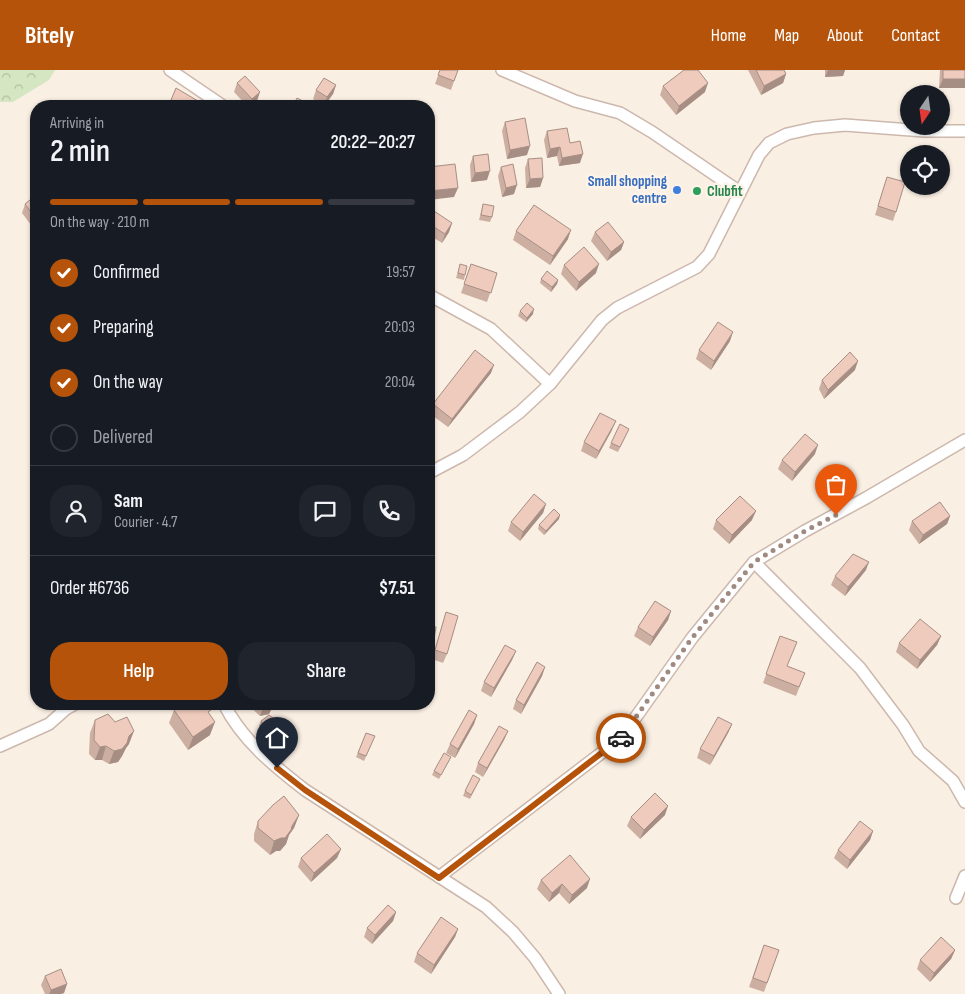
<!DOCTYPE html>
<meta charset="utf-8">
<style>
:root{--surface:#171b24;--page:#20242c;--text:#f1f3f6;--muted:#9ea1a6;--line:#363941;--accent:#b45309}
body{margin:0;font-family:"Sofia Sans Condensed",sans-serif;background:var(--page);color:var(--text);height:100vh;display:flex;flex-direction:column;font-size:19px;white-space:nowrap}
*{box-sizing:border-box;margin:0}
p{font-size:16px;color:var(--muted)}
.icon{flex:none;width:28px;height:28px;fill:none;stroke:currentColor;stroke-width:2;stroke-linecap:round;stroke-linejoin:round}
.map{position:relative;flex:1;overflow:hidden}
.drawer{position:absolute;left:30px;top:30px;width:405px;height:610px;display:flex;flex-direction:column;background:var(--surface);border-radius:20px;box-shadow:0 1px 4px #0004}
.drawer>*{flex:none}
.needle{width:32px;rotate:193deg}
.controls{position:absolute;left:900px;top:15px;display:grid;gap:10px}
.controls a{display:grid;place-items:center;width:50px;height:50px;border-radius:50%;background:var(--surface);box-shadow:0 1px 4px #0004;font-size:25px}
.pin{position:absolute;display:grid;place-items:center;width:42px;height:42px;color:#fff;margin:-51px -21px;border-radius:50% 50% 50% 0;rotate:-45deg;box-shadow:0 0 5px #0007}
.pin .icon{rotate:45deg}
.courier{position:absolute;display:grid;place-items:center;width:50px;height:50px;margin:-25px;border:4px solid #b45309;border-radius:50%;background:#fff;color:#222;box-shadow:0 1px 6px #0007}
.overview em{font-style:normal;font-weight:600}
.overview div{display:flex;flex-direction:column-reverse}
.overview{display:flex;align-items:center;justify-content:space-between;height:85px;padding:0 20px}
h1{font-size:32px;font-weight:600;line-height:38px}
.bar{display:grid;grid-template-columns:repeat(4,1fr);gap:8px 5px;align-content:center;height:60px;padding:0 20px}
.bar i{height:6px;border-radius:4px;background:var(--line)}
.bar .selected{background:var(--accent)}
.bar p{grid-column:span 4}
.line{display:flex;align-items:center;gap:12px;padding:0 20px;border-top:1px solid var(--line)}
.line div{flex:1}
.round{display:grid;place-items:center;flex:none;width:52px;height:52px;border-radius:20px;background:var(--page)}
ol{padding:0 20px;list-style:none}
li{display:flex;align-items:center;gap:15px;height:55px}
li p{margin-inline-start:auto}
li .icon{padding:5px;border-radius:50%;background:var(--accent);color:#fff;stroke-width:4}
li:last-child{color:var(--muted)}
li i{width:28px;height:28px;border:2px solid var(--line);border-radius:50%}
.action{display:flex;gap:10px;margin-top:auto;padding:10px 20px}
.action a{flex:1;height:58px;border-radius:20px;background:var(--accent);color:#fff;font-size:20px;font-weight:600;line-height:58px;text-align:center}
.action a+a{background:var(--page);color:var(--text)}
header{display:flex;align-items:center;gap:30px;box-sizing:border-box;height:70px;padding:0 25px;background:var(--accent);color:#fff}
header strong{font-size:24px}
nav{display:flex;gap:28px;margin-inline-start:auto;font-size:18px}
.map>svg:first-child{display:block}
.forest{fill:url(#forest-crowns)}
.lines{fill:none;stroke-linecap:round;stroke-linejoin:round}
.minor-casing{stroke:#cdb8ad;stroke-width:14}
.minor{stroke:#fff;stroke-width:11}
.wall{fill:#cdafa2}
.shaded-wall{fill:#a78e84}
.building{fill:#eecbbc;stroke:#a78e84}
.done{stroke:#a08a80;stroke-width:5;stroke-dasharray:0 9}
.route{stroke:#b45309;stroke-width:6}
.shop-dot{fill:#3f7fe0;stroke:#fef3e8;stroke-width:2}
.leisure-dot{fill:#2e9e5b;stroke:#fef3e8;stroke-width:2}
.labels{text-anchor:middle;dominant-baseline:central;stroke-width:5;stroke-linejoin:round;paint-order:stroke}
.shop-label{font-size:15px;font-weight:bold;fill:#366cbe;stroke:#fef3e8;text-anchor:end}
.leisure-label{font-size:15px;font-weight:bold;fill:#27864d;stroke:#fef3e8;text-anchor:start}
</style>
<header>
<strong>Bitely</strong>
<nav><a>Home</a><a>Map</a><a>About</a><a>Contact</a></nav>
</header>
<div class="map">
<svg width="965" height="924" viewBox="0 0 965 924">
<defs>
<pattern id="forest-crowns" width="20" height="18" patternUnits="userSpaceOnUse" patternTransform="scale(1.25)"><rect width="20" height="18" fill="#d5e7c2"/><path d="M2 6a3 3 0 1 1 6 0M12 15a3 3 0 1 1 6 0" fill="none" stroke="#b1bea0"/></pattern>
</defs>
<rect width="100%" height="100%" fill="#faefe3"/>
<!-- forest -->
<polygon class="forest" points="0,0 55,0 49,10 13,32 0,32"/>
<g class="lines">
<!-- minor casing -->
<g class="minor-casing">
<g id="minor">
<polyline points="170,0 223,36"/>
<polyline points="502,0 575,31 620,43 652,62 740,122"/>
<polyline points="429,225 491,259 550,314"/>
<polyline points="429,403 463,385 520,342 550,314 602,250 617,238 697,197 709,184 759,85 769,73 787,64 814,58 845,55 924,61 965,61"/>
<polyline points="754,492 860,598 903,655 919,681 953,711 965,732"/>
<path d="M 224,634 C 242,670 274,696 305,720 L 486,837 L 513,862 L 535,888 L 559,924"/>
<polyline points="0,676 49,654 66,639 75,634"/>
<polyline points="439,807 621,668 692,568 754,492 805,461 866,428 965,370"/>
<polyline points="956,828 965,806"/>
</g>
</g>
<!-- minor -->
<use href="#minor" class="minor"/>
</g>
<!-- wall -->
<g class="wall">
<polygon points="440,0 458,0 451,20 435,14"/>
<polygon points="748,0 784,0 786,4 783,13 761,25"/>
<polygon points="825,0 845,0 843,6 825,7"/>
<polygon points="940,0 965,0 965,18 939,18"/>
<polygon points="237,13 257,31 251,36 247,36 234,22"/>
<polygon points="336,15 333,24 324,36 313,29 316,20"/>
<polygon points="663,16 705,22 676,45 660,25"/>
<polygon points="171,30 198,31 196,36 169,36"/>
<polygon points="505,52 527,85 507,89 502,61"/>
<polygon points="547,61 570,73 580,93 559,96 557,86 547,88 544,70"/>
<polygon points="473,86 487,110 471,112 470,95"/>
<polygon points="528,89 543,108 540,117 526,118 525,98"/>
<polygon points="501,97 514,124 502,127 498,106"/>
<polygon points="887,107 896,142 893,151 875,145"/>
<polygon points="36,125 36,150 31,155 22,143 25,134"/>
<polygon points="483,134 492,147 490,152 479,150"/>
<polygon points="429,142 452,153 449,162 442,173 429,165"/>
<polygon points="516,161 568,169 550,195 513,170"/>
<polygon points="595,162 624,172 621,180 607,191 591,171"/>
<polygon points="460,194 465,205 464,210 456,208"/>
<polygon points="471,194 497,203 487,232 461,223"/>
<polygon points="564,195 596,203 576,221 561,204"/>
<polygon points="541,209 558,210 557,214 551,222 540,213"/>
<polygon points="520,241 533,244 526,252 518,246"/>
<polygon points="730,271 711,300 696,289 699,280"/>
<polygon points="36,282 36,291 34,287"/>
<polygon points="855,300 824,329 819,319 822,310"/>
<polygon points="491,303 448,357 429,343 433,334"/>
<polygon points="612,360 596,389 581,381 584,372"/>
<polygon points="627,363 618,382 609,378 611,373"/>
<polygon points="815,384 792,411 778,399 782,390"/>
<polygon points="546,434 543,443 520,471 508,461 511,452"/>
<polygon points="950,446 947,454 919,474 909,460 912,451"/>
<polygon points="559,449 544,465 538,459 539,455"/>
<polygon points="716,450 752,450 729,474 713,459"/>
<polygon points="866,500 845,526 831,515 835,506"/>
<polygon points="671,541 668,550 650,576 634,566 638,557"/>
<polygon points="446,542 447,584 443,593 432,589"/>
<polygon points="429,556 432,580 429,588"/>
<polygon points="780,566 787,596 805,603 796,626 763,613"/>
<polygon points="941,566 937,575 917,599 896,582 899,573"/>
<polygon points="516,581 512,590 491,627 481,621 484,612"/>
<polygon points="545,597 542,606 521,644 513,639 516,630"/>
<polygon points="247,634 274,634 269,644 260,646"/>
<polygon points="174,640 210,644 210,665 188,680 169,653"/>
<polygon points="477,645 474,654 455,688 446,683 450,674"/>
<polygon points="95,650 129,674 126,678 122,686 118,692 109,694 102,690 95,690 89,684 90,663"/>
<polygon points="261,651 275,655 265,663 259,656"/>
<polygon points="732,654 728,663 710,695 697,688 700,679"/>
<polygon points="508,661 504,670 483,707 475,702 478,693"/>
<polygon points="366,663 375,666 364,691 356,687"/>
<polygon points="451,687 449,691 439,709 432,705 434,701"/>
<polygon points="480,709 470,729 463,726 465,721"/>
<polygon points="299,745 294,758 289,765 286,774 280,781 276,781 270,785 254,771 254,764 258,751"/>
<polygon points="665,745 640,769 627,756 631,747"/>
<polygon points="873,761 870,770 847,799 834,788 838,780"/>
<polygon points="341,779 337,788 311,812 298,797 301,788"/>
<polygon points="541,810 587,818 569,834 559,823 549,832 537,819"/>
<polygon points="396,842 393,851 372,874 364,867 367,858"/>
<polygon points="458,859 455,867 431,904 414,892 417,883"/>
<polygon points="764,875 779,880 764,922 749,917"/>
<polygon points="955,880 951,889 930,912 917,899 920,890"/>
<polygon points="45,906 67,914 64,923 61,924 45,924 41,915"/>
</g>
<!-- shaded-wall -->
<g class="shaded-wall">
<polygon points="828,0 845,0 843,6 825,7"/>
<polygon points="786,4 783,13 761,25 764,16"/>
<polygon points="943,9 965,9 965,18 939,18"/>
<polygon points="708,13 705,22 676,45 679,36"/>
<polygon points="336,15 333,24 324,36 327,27"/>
<polygon points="260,22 257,31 251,36 249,36 252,29"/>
<polygon points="530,76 527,85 507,89 510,80"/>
<polygon points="560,77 557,86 547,88 550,79"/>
<polygon points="583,84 580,93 559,96 562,88"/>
<polygon points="490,101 487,110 471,112 475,103"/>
<polygon points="543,108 540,117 526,118 530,109"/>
<polygon points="517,115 514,124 502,127 506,118"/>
<polygon points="458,118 454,127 429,130 429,121"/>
<polygon points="36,144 36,150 31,155 34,146"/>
<polygon points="452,153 449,162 442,173 445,164"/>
<polygon points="571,160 568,169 550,195 553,186"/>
<polygon points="624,172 621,180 607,191 611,182"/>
<polygon points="599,194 596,203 576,221 579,212"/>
<polygon points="558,210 557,214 551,222 552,217"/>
<polygon points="534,239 533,244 526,252 527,248"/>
<polygon points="733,262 730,271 711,300 714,291"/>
<polygon points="858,291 855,300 824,329 828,320"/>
<polygon points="494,295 491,303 448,357 452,349"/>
<polygon points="616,351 612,360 596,389 599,381"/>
<polygon points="818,375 815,384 792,411 795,402"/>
<polygon points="546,434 543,443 520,471 523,462"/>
<polygon points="756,441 752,450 729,474 732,465"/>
<polygon points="560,445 559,449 544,465 546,461"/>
<polygon points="950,446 947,454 919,474 923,465"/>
<polygon points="869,492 866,500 845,526 848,517"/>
<polygon points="671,541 668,550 650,576 653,567"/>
<polygon points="941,566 937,575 917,599 920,590"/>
<polygon points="516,581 512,590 491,627 494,618"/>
<polygon points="545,597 542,606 521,644 524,635"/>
<polygon points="264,634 274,634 269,644 260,646"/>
<polygon points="477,645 474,654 455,688 458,679"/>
<polygon points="277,651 275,655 265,663 266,658"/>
<polygon points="215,652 210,665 188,680 193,667"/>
<polygon points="732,654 728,663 710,695 714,686"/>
<polygon points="134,661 129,674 126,678 122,686 118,692 109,694 114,681"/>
<polygon points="508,661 504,670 483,707 487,698"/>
<polygon points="106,676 102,690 95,690 100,677"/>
<polygon points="668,736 665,745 640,769 644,760"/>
<polygon points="299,745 294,758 289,765 286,774 280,781 276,781 270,785 274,771 292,756"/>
<polygon points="873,761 870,770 847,799 850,790"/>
<polygon points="341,779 337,788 311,812 314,803"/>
<polygon points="590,809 587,818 569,834 572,825"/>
<polygon points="562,814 559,823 549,832 552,823"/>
<polygon points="396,842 393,851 372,874 375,865"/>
<polygon points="458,859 455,867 431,904 434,895"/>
<polygon points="955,880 951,889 930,912 934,903"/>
<polygon points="67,914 64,923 61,924 49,924 51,920"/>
</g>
<!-- building -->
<g class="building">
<polygon points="440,0 458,0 454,11 438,5"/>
<polygon points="684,0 698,0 708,13 679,36 663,16"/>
<polygon points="756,0 784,0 786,4 764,16"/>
<rect x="943" y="0" width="22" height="9"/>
<polygon points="245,6 260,22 252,29 237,13"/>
<polygon points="324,8 336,15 327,27 316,20"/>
<polygon points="176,18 198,31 195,36 187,36 171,30"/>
<polygon points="297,28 309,34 308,36 293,36"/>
<polygon points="525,48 530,76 510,80 505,52"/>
<polygon points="567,58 570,73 580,71 583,84 562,88 560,77 550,79 547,61"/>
<polygon points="488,84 490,101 475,103 473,86"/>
<polygon points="542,88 543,108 530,109 528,89"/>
<polygon points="455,94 458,118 429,121 429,97"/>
<polygon points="513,94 517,115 506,118 501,97"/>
<polygon points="887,107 905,112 896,142 878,136"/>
<polygon points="36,125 36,144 34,146 25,134"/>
<polygon points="483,134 494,136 492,147 481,145"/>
<polygon points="534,135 571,160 553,186 516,161"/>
<polygon points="431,139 452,153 445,164 429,154 429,142"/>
<polygon points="608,152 624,172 611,182 595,162"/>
<polygon points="584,177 599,194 579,212 564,195"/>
<polygon points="460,194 467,196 465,205 458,203"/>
<polygon points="471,194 497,203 491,223 464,214"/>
<polygon points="547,201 558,210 552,217 541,209"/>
<polygon points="527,233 534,239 527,248 520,241"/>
<polygon points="718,252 733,262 714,291 699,280"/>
<polygon points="475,280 494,295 452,349 433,334"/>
<polygon points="850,282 858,291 828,320 822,310"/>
<polygon points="600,343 616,351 599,381 584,372"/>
<polygon points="620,354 629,359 620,377 611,373"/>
<polygon points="805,364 818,375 795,402 782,390"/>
<polygon points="534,424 546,434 523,462 511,452"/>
<polygon points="740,426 756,441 732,465 716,450"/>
<polygon points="940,432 950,446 923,465 912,451"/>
<polygon points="554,439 560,445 546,461 539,455"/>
<polygon points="853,484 869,492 848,517 835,506"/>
<polygon points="655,531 671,541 653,567 638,557"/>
<polygon points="446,542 458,546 447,584 435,580"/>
<polygon points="920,549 941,566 920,590 899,573"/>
<polygon points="429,556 436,557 432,580 429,579"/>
<polygon points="780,566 797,572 787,596 805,603 799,617 766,604"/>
<polygon points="505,575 516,581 494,618 484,612"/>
<polygon points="537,592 545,597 524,635 516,630"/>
<polygon points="183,634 207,634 211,640 208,642 215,652 193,667 174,640"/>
<polygon points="469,640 477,645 458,679 450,674"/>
<polygon points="108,644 115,652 127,647 134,661 129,666 127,673 122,679 114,681 106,676 100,677 94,670 95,650"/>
<polygon points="269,645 277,651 266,658 261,651"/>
<polygon points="718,647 732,654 714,686 700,679"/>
<polygon points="499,656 508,661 487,698 478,693"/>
<polygon points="366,663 375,666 366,686 358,683"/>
<polygon points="444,683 451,687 441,705 434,701"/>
<polygon points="473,705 480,709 471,725 465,721"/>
<polygon points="655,723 668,736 644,760 631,747"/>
<polygon points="284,726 299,745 292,756 291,760 285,768 281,768 274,771 258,758 258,751 273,735"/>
<polygon points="860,751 873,761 850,790 838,780"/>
<polygon points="327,764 341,779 314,803 301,788"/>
<polygon points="570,785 590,809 572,825 562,814 552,823 541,810"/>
<polygon points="388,835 396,842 375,865 367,858"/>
<polygon points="441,847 458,859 434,895 417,883"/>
<polygon points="941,867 955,880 934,903 920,890"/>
<polygon points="764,875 779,880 767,913 753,908"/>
<polygon points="61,899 67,914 51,920 45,906"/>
</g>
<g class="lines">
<!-- done -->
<polyline class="done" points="621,668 692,568 754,492 805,461 836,445"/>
<!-- route -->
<polyline class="route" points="277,698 305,720 439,808 621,668"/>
</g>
<!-- markers -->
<circle class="shop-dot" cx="677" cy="120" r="5"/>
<circle class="leisure-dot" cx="697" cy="121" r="5"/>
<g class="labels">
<!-- shop labels -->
<g class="shop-label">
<text x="667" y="111">Small shopping<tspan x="667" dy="17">centre</tspan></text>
</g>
<!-- leisure labels -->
<g class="leisure-label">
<text x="707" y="121">Clubfit</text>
</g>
</g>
</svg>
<div class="controls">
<a><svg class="needle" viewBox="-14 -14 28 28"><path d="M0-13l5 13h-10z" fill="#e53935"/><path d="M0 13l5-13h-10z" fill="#9ea1a6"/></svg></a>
<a><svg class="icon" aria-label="locate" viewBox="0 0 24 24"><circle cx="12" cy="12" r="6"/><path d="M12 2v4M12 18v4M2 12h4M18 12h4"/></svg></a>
</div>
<div class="pin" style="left:836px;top:445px;background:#ea580c"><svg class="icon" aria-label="bag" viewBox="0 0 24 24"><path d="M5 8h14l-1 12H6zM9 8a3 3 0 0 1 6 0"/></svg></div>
<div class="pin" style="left:277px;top:698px;background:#1f2937"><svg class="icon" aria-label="home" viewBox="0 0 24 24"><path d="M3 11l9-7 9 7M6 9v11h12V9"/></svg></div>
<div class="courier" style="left:621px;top:668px"><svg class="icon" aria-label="car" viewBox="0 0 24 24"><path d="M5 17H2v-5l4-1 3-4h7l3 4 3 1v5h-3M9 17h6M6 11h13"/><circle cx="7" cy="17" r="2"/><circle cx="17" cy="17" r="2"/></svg></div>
<section class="drawer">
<div class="overview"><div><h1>2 min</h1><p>Arriving in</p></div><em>20:22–20:27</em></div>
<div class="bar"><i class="selected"></i><i class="selected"></i><i class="selected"></i><i></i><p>On the way · 210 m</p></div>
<ol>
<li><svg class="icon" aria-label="check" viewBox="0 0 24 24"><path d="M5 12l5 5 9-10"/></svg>Confirmed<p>19:57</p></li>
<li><svg class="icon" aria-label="check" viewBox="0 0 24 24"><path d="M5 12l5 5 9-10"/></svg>Preparing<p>20:03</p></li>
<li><svg class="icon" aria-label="check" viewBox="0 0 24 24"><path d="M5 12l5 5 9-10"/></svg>On the way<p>20:04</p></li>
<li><i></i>Delivered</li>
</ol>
<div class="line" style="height:90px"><a class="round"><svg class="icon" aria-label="person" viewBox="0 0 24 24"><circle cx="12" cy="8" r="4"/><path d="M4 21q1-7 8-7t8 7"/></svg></a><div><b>Sam</b><p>Courier · 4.7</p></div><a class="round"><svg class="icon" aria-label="chat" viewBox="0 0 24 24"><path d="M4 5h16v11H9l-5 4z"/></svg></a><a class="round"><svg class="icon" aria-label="phone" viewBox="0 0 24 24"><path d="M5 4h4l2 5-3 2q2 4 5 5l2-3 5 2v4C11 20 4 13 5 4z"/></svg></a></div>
<div class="line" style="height:65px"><div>Order #6736</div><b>$7.51</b></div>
<div class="action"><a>Help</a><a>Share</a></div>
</section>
</div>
